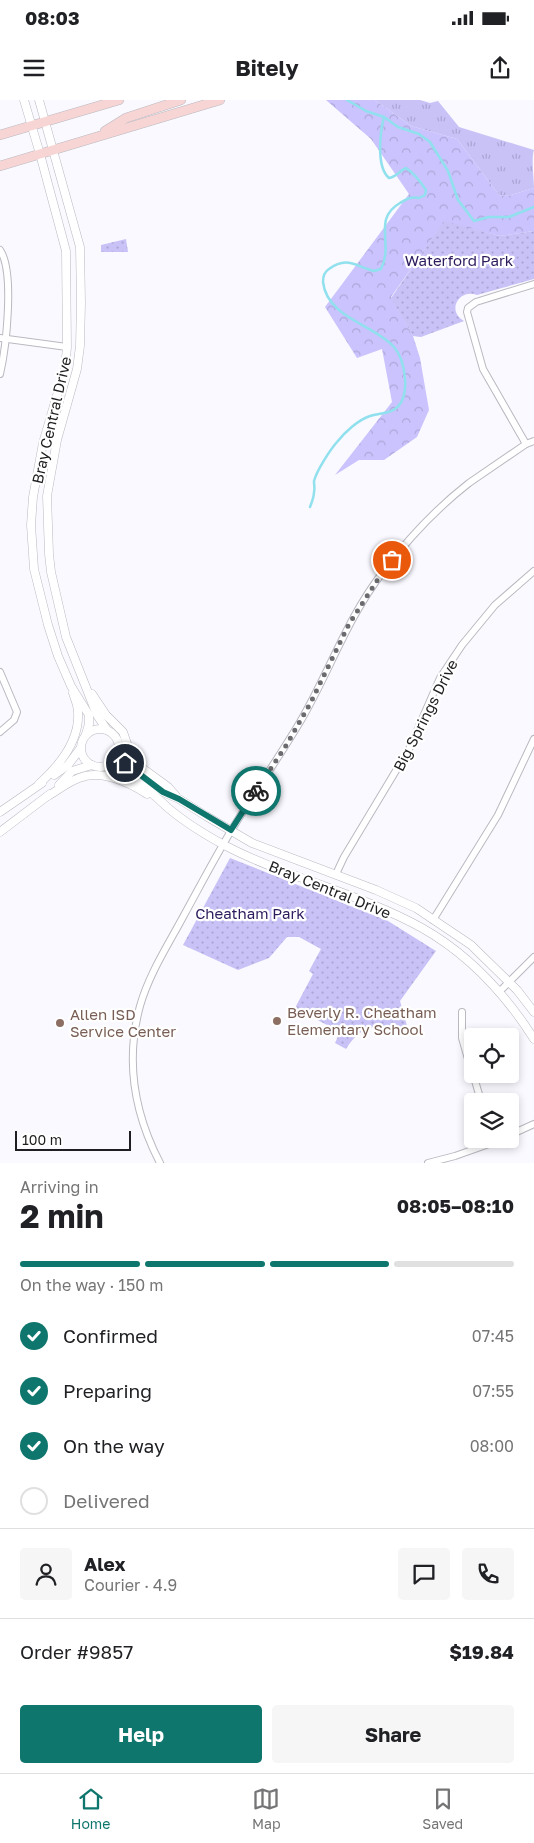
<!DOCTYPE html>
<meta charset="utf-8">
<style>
:root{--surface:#fff;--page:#f6f6f6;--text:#202124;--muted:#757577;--line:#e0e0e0;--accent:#0f766e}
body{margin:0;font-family:"Golos Text",sans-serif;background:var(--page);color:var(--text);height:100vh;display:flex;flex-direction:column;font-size:19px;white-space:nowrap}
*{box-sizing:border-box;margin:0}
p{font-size:16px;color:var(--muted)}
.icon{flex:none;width:28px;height:28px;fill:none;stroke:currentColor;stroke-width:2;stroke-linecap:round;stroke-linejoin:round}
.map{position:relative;height:1063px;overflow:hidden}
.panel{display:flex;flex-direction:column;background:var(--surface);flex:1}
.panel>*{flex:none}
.fabs{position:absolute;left:464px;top:928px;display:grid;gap:10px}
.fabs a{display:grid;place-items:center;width:55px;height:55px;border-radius:5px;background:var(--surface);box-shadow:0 2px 8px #0003;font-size:25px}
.scale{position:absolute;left:15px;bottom:12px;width:116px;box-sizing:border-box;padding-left:5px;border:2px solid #1f1f22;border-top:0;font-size:14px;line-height:18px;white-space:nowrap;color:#1f1f22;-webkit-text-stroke:4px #fff;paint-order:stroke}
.pin{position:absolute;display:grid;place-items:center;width:42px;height:42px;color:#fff;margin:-21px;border:2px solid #fff;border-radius:50%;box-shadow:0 1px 5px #0007}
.courier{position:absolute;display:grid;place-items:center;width:50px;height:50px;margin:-25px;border:4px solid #0f766e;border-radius:50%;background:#fff;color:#222;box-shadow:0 1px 6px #0007}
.head em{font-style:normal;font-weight:700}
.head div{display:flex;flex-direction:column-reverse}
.head{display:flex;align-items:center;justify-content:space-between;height:85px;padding:0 20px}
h1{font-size:32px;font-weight:700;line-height:38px}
.bar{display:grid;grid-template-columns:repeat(4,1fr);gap:8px 5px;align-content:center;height:60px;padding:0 20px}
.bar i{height:6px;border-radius:4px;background:var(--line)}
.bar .selected{background:var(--accent)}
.bar p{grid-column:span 4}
.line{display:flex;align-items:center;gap:12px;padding:0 20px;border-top:1px solid var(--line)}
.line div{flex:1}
.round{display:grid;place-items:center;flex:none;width:52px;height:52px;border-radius:5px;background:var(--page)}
ol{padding:0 20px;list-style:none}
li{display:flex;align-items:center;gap:15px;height:55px}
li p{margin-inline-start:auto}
li .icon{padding:5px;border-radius:50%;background:var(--accent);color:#fff;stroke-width:4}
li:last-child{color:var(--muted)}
li i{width:28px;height:28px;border:2px solid var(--line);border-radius:50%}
.action{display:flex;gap:10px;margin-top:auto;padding:10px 20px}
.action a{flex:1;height:58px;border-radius:5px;background:var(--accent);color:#fff;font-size:20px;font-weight:700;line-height:58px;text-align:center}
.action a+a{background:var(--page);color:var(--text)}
.status{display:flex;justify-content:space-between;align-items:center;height:35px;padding:0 25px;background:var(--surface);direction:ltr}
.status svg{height:14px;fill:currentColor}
header{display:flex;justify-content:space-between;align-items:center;height:65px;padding:0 20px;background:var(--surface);font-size:22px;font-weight:700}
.tabs{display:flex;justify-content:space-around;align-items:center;height:70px;border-top:1px solid var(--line);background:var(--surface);font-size:14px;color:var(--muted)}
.tabs a{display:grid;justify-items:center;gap:2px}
.tabs .selected{color:var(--accent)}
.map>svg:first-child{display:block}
.grass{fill:url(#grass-tufts)}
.forest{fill:url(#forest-crowns)}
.park{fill:url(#park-dots)}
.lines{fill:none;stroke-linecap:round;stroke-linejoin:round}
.stream{stroke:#90e0ee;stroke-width:2.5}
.minor-casing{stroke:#bab9c0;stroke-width:8}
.tertiary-casing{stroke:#bab9c0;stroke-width:9}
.secondary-casing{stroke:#bab9c0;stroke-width:10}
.minor{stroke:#fff;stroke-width:6}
.tertiary{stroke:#fff;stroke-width:8}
.secondary{stroke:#f7d5d4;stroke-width:9}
.done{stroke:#6b6b6f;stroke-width:5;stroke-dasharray:0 9}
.route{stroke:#0f766e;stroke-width:6}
.education-dot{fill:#8d6e63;stroke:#fff;stroke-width:2}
.labels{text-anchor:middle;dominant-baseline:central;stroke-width:4.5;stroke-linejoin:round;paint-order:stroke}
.park-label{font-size:15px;fill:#2d1b5d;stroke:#fff}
.street-label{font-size:15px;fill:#1f1f22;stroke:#fff}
.education-label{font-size:15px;fill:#785e54;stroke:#fff;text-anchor:start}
</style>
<div class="status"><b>08:03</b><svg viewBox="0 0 49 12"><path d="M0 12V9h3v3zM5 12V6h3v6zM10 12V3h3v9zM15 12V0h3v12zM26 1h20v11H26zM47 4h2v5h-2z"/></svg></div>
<header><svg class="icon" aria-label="menu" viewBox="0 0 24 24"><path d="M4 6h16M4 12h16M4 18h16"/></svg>Bitely<svg class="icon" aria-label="share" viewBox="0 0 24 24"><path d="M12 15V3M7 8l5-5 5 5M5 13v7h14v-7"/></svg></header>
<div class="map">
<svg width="534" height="1063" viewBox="0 0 534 1063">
<defs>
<pattern id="grass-tufts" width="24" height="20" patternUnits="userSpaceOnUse" patternTransform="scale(1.25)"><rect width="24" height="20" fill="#c8c2f7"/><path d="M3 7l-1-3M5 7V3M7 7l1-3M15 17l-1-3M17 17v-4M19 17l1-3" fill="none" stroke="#aba6d3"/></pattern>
<pattern id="forest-crowns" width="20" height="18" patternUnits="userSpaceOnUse" patternTransform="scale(1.25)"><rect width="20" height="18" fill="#cac3fd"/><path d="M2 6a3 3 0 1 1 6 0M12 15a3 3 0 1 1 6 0" fill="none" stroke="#ada7d9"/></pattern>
<pattern id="park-dots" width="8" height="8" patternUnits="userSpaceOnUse" patternTransform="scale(1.25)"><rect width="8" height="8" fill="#c8c2f7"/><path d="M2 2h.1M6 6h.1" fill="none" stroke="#aba6d3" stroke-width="1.8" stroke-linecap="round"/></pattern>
</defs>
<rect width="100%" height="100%" fill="#f9f9ff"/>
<!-- grass -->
<path class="grass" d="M 375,0 L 420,0 L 430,3 L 438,1 L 459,27 L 534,50 C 531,58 534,78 534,88 L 508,96 L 499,95 L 457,39 L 411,26 Z"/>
<!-- forest -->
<polygon class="forest" points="326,0 375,0 411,26 457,39 499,95 508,96 534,88 534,131 500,136 444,122 391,197 413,236 420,258 429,310 417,337 384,360 359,360 335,375 392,302 382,249 357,258 325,207 409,94 371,39"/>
<!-- park -->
<g class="park">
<path d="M 444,121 L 500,136 L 534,131 L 534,179 L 477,195 C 459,188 446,211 464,221 L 421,237 L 413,236 L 391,198 Z"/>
<polygon points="126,139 128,152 101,152 101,145"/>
<path d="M 230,758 L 388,821 L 436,851 L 400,901 L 409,933 L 400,936 C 377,921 360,926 346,949 L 335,943 L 340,932 L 295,908 L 313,874 L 309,871 L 321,849 L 299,837 L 287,837 L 269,858 L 238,870 L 183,845 Z"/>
</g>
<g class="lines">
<!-- stream -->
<g class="stream">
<polyline points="347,0 366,11 384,17 398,27 419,34 430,42 448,71 458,100 474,121 489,117 509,117 534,107"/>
<path d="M 310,407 C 312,402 314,397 314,392 C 315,389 314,385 314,381 C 317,370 330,350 337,342 C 345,332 358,320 370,316 C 376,314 382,314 388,312 C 404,308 406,292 405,278 C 404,267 401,255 394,247 C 375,225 327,218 323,182 C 323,177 324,172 329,169 C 347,156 355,166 374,171 L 381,169 C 394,144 372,119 400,103 C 407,99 411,96 419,98 L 425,95 L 426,90 C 420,81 415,74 406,68 C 399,71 396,77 389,78 C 376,67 380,33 384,17"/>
</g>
<!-- minor casing -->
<g class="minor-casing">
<g id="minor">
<path d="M 0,150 C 15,172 6,248 0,274"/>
<polyline points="0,238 67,247"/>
<polyline points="526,344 483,269 467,212 468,208 476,202 534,184"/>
<polyline points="0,572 17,612 14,620 0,632"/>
<polyline points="336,774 344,757 409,649 440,578 462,545 495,505 534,471"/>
<polyline points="433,820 498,715 534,639"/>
<polyline points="499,892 534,857"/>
<polyline points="462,912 462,938 472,973"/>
<polyline points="473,974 481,1001"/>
<polyline points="510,1035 534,1024"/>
<path d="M 160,1063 C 134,1013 125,961 140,906 C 149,874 168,845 183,817 C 199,788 214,759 231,731 C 253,694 278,659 300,622 C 329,573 347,518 383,472 C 407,440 437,408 469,383 C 488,370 507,357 526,344 L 534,341"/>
<polyline points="428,1063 455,1056 503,1039"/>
</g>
</g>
<!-- tertiary casing -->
<g class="tertiary-casing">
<g id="tertiary">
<polyline points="24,0 40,54 66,151 67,247 65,268 43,343 33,397 31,425 34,469 48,525 58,556 71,586 89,615 89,624 86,634"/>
<polyline points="39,0 80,147 81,202 80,246 77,269 57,340 47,396 49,454 51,472 66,537 97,615 107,630"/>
<polyline points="92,594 106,615 123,632 131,655 138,665 168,687 176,696"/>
<circle cx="100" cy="648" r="19"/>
<polyline points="119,652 127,665 163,692 179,699 206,716 252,743 376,790 416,808 471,845 517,890 534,912"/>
<path d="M 105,666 C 132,676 147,688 167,707 C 184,722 204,734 224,745 C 287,778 359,793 422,828 C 468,854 506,895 534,939"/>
<polyline points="54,675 68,665 80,649"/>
<path d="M 39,684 C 59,666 80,641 78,612 C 78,606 75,599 73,593"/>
<polyline points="59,685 72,671 92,665"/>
<path d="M 48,696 C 58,690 68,682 79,678 C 100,669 129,682 147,694"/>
<polyline points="0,712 42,683"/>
<polyline points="0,732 50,694"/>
</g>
</g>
<!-- secondary casing -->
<g class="secondary-casing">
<g id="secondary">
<polyline points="105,31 126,18 181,0"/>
<polyline points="0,35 119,0"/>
<polyline points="0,66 220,0"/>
</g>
</g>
<!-- minor -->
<use href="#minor" class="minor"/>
<!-- tertiary -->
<use href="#tertiary" class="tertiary"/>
<!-- secondary -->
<use href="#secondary" class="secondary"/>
</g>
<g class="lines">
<!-- done -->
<polyline class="done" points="256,691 287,644 311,602 349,524 382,473 392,460"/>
<!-- route -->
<polyline class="route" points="125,663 163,692 179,699 231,730 256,691"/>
</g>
<!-- markers -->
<g class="education-dot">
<circle cx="277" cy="921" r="5"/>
<circle cx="60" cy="923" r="5"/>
</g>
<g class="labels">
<!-- park labels -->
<g class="park-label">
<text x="459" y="160">Waterford Park</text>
<text x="250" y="813">Cheatham Park</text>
</g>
<!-- street labels -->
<g class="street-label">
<text transform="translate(51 320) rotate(-77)">Bray Central Drive</text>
<text transform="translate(425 615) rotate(-63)">Big Springs Drive</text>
<text transform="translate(330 789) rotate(22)">Bray Central Drive</text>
</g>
<!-- education labels -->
<g class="education-label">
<text x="287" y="912">Beverly R. Cheatham<tspan x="287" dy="17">Elementary School</tspan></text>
<text x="70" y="914">Allen ISD<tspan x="70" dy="17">Service Center</tspan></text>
</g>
</g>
</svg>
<div class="fabs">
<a><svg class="icon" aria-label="locate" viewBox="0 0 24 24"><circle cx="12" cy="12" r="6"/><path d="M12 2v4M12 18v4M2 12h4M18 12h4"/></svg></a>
<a><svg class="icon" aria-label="layers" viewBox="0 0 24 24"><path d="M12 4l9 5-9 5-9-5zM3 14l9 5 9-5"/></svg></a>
</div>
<div class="scale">100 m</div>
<div class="pin" style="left:392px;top:460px;background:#ea580c"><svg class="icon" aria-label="bag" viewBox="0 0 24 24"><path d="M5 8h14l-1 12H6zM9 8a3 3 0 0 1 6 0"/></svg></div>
<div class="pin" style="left:125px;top:663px;background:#1f2937"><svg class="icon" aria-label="home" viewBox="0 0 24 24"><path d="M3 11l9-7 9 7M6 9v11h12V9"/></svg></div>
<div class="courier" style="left:256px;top:691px"><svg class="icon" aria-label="bike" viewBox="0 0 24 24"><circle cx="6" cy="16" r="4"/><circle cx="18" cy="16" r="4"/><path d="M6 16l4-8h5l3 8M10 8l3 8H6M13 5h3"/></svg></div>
</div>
<section class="panel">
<div class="head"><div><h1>2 min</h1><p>Arriving in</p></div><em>08:05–08:10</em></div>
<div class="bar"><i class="selected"></i><i class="selected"></i><i class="selected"></i><i></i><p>On the way · 150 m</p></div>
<ol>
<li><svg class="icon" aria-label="check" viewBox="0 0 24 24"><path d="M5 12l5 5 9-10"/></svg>Confirmed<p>07:45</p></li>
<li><svg class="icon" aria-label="check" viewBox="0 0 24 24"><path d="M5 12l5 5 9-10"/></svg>Preparing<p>07:55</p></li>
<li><svg class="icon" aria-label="check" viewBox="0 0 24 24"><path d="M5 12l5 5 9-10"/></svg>On the way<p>08:00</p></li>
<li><i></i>Delivered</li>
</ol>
<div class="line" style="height:90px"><a class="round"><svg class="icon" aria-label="person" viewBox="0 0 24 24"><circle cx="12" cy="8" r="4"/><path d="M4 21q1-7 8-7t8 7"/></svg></a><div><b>Alex</b><p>Courier · 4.9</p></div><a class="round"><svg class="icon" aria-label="chat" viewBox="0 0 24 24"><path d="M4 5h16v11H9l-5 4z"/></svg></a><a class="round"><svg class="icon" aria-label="phone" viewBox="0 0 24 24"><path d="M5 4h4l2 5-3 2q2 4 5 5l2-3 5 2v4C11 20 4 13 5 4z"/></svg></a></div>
<div class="line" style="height:65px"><div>Order #9857</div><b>$19.84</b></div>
<div class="action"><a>Help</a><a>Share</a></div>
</section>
<nav class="tabs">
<a class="selected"><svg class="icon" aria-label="home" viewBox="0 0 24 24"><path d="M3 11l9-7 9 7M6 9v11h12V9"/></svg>Home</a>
<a><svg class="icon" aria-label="map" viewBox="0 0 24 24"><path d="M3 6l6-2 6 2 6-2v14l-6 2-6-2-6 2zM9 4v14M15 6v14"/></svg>Map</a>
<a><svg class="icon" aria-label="saved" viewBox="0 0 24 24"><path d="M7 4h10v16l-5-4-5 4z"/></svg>Saved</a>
</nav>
